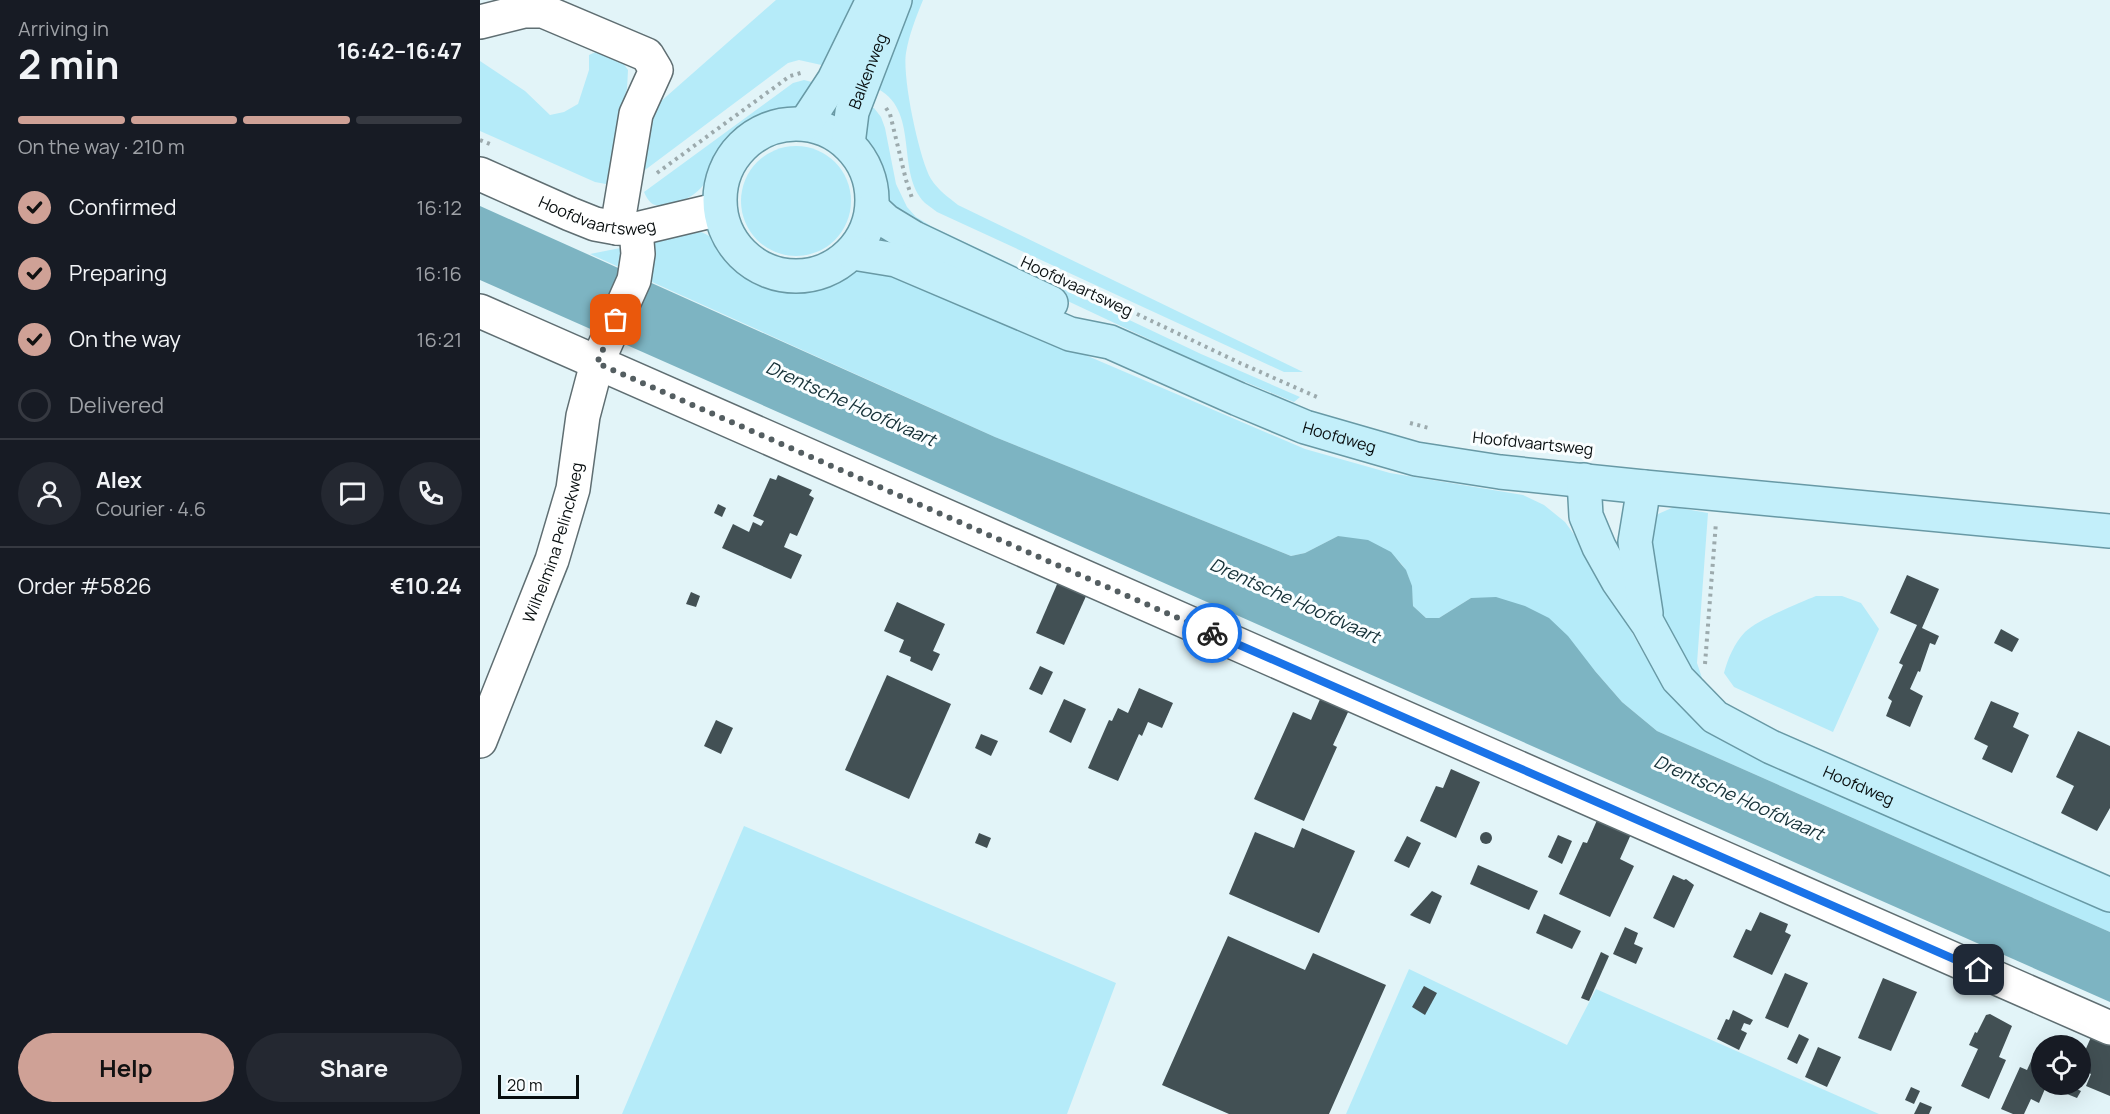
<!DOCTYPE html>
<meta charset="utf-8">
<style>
:root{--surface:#171b24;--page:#242831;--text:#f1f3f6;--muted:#9ea1a6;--line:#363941;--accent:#cfa196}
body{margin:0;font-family:Manrope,sans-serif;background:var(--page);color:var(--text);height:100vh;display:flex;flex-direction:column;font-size:22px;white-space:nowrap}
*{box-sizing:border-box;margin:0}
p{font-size:20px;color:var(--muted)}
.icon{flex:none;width:33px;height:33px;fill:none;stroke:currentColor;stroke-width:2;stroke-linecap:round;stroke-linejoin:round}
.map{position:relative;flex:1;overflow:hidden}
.side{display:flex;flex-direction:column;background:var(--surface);width:480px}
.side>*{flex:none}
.tools{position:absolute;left:1551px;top:1035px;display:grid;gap:12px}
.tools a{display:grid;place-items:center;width:60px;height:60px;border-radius:50%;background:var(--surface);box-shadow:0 6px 24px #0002;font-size:30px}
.scale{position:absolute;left:18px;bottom:15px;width:81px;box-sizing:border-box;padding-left:6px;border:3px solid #080e0f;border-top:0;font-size:16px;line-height:21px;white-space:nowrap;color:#080e0f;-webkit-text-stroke:4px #fafeff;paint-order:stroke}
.pin{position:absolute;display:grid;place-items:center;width:51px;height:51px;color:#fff;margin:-26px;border-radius:12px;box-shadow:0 3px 9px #0006}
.courier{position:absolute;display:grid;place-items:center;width:60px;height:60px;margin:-30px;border:4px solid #1a73e8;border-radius:50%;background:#fff;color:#222;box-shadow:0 2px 8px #0007}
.head em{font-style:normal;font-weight:700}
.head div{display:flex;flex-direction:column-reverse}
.head{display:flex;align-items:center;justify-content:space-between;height:102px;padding:0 18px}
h1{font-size:39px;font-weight:700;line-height:45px}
.bar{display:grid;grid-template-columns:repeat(4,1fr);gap:9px 6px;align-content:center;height:72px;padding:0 18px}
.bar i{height:8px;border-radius:4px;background:var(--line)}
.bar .selected{background:var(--accent)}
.bar p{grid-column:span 4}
.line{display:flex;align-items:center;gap:15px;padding:0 18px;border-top:2px solid var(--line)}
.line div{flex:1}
.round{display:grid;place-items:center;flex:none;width:63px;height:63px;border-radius:32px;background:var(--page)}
ol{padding:0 18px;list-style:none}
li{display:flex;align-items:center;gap:18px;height:66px}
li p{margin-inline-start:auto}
li .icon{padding:6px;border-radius:50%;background:var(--accent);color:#111;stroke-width:4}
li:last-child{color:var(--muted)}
li i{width:33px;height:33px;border:3px solid var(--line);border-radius:50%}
.primary-button{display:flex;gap:12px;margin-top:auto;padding:12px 18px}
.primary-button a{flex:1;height:69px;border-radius:36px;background:var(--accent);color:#111;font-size:24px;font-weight:700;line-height:69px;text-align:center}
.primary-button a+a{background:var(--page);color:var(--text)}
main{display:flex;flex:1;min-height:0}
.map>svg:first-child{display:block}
.green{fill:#b5ebf9}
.water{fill:#7db4c2}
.building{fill:#425054}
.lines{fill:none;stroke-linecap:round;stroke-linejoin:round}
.minor-casing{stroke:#5f6e72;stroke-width:36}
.major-casing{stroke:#6899a5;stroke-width:36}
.path{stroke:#9caaad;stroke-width:4;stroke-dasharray:3 4.5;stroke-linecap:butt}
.minor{stroke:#fff;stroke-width:33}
.major{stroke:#c3effa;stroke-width:33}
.done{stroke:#545e61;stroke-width:6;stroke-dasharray:0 10.8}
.route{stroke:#1a73e8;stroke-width:8}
.labels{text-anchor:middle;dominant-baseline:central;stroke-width:6;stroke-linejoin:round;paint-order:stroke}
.street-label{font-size:16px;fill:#080e0f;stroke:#fafeff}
.water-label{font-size:18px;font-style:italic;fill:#143037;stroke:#fafeff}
</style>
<main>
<section class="side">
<div class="head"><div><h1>2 min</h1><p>Arriving in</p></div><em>16:42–16:47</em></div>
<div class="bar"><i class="selected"></i><i class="selected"></i><i class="selected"></i><i></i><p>On the way · 210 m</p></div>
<ol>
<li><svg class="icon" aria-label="check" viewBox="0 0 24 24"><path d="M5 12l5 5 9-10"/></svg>Confirmed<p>16:12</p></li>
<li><svg class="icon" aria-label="check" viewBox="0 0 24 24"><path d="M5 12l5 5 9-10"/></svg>Preparing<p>16:16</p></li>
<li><svg class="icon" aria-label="check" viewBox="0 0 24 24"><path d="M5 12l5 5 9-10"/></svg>On the way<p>16:21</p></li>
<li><i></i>Delivered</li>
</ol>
<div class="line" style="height:108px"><a class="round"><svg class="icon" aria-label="person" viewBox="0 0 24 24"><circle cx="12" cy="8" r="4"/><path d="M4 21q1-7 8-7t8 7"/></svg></a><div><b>Alex</b><p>Courier · 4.6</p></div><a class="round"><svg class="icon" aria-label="chat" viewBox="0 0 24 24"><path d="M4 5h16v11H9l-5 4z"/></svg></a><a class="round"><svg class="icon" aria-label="phone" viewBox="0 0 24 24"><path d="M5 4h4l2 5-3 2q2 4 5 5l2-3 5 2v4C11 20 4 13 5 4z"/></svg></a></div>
<div class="line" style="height:78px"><div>Order #5826</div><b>€10.24</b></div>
<div class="primary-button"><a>Help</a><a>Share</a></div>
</section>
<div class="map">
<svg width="1630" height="1114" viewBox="0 0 1630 1114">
<rect width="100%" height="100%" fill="#e2f4f8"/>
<!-- green -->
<g class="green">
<polygon points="296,0 379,0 346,66 319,60 308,63 165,170 160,155 171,110"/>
<path d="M 426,0 L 443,0 C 436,17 429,35 426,53 C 422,77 439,158 451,179 C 458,190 468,197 478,205 L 823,372 L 804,372 L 457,212 C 453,209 449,206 445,203 C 414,172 442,108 394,87 Z"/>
<polygon points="120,50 140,59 148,70 147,89 138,119 131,185 115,182 0,131 0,61 45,91 70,115 84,112 98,104 109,70 109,55"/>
<path d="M 324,80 L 340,84 C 333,91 326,101 317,107 C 310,113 301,115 292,118 C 280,121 269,128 259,135 C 227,160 237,197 185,205 C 173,207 169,203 164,192 L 313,83 Z"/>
<polygon points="386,107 394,108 401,117 405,128 416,184 427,207 436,217 451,226 721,354 820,397 814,402 726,366 439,231 406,199 381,132"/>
<circle cx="316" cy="201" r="55"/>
<path d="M 221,232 C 238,238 246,253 259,264 C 271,274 285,282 300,285 C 318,288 337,285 354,277 C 365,272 375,265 388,266 C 399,268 412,274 423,277 L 825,449 L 910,473 L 1043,495 L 1064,505 L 1085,522 L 1103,547 L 1168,661 L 1186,687 L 1263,749 L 1630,913 L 1630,932 L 1177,731 L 1142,702 L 1115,671 L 991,598 L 959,618 L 946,618 L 933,606 C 932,550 903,550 858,536 L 825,553 L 811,556 L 515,437 L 110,254 Z"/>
<path d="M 1194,507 L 1228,513 L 1217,663 L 1223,681 C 1203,659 1184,630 1176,600 C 1171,578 1169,553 1166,530 L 1178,514 Z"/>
<path d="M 1336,596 L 1362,596 L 1381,603 L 1399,629 L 1353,732 L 1254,687 L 1244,673 C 1248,658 1254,644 1265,632 C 1277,620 1319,603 1336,596 Z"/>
<polygon points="264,826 636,983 587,1114 142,1114"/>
<polygon points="929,969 1087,1045 1116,989 1399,1114 866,1114"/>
</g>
<!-- water -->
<polygon class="water" points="0,206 515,437 811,556 825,553 858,536 888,540 911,552 926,570 932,586 933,606 946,618 959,618 991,598 1016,597 1045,606 1069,618 1088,636 1115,671 1142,702 1177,731 1630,932 1630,1002 0,280"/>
<!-- building -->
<g class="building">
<polygon points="298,475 332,490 329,495 334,498 317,536 310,533 304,547 322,555 311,579 242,548 253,524 269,532 273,522 281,526 284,521 273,516 290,478 296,480"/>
<polygon points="238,504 246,508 242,517 234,513"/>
<polygon points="1427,575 1459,589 1442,628 1459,636 1455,645 1450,643 1440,672 1438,671 1430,689 1443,696 1430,727 1406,716 1412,701 1408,698 1423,665 1419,663 1437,625 1410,613"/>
<polygon points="578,582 607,594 584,645 556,633"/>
<polygon points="211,592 220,596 216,607 206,604"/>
<polygon points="417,602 465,624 453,651 460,654 452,671 430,661 431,657 419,652 424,640 404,631"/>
<polygon points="1521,629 1539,639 1532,652 1514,643"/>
<polygon points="560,666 573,672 562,695 549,689"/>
<polygon points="407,675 471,704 429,799 365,770"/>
<polygon points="659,688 693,703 682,728 668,722 662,736 659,734 638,781 608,768 629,720 632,721 638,708 648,713"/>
<polygon points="841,697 869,710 853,745 857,747 824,821 774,799 813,712 831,720"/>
<polygon points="584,699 606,709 591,743 569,732"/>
<polygon points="1511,701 1539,713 1533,727 1549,735 1532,773 1502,759 1508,746 1494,739"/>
<polygon points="236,720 253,728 241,754 224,746"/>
<polygon points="1598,731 1630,746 1630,808 1617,831 1581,813 1594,786 1576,777"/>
<polygon points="501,734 518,741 511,756 495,748"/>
<polygon points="971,769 1000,782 976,838 940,821 956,786 963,788"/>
<polygon points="1118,818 1152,832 1140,859 1154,866 1130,917 1079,894 1103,842 1107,843"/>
<polygon points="822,828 875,851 839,933 749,894 775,832 814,848"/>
<circle cx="1006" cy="838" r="6"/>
<polygon points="499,833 511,838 507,848 495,843"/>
<polygon points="1078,835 1092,841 1082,864 1068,857"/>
<polygon points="927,836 941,843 929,868 914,861"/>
<polygon points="998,865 1058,891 1049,910 990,884"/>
<polygon points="1193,875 1204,880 1206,879 1214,885 1194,928 1173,918"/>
<polygon points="952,891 962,896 950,924 930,915"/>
<polygon points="1280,912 1308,924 1305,932 1311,935 1292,975 1253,957 1266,929 1271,931"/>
<polygon points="1064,914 1101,931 1092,949 1056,933"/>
<polygon points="1145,927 1158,933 1154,944 1163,948 1156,964 1133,954"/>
<polygon points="748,936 825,970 833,953 906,985 849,1114 749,1114 682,1085"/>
<polygon points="1121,952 1129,956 1109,1001 1101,998"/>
<polygon points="1305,973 1328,983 1308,1028 1285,1018"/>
<polygon points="1403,978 1437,992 1411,1051 1378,1038"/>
<polygon points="944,986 957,993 945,1015 932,1007"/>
<polygon points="1253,1010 1273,1020 1270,1025 1264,1023 1261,1030 1267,1033 1259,1050 1237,1039 1246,1019 1249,1020"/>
<polygon points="1510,1014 1532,1026 1519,1057 1526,1060 1509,1099 1481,1086 1498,1049 1489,1045 1495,1032 1497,1033 1506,1015"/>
<polygon points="1319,1034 1329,1039 1317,1064 1307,1059"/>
<polygon points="1612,1035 1630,1043 1630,1096 1606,1086 1611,1074 1600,1069 1600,1062"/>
<polygon points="1338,1047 1361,1057 1347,1087 1325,1077"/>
<polygon points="1556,1050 1562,1052 1562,1084 1567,1084 1559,1103 1551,1099 1544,1114 1533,1114 1521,1109 1540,1067 1547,1070"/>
<polygon points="1590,1086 1601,1091 1597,1098 1587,1094"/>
<polygon points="1431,1087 1440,1091 1434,1104 1425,1100"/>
<polygon points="1440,1102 1452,1107 1449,1114 1434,1114"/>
</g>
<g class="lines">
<!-- minor casing -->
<g class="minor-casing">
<g id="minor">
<polyline points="0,22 44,11 63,11 167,55 176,70 156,114 137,228"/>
<path id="s1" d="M 0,174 L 90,214 L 115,224 L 137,228 L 156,229 L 240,209"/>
<polyline points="0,311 1630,1028"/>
<path id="s2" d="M 0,741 L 72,560 L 93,489 L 103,416 L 117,363 L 154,280 L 158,254 L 156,229"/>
</g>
</g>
<!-- major casing -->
<g class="major-casing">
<g id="major">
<circle cx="316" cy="200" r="76"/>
<polyline points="325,124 354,80 393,0"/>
<path id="s3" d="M 368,144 L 372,112 L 415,0"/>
<polyline points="393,209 406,221 434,238 571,303"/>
<path id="s4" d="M 373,253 L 416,260 L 590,334 L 630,342 L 758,399 L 825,427 L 936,459 L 1020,472 L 1164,487 L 1630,531"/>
<path id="s5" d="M 1104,480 L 1106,516 L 1119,547 L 1138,581 L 1168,624 L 1198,679 L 1235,717 L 1291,747 L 1630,895"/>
<polyline points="1164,487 1155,542 1166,613"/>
</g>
</g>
<!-- path -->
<g class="path">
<polyline points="406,108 410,114 426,180 433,201"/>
<polyline points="0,140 10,144"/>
<polyline points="177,173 310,76 324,72"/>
<polyline points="596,285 760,363 837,397"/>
<polyline points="930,423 949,428"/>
<polyline points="1225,664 1236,522"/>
</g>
<!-- minor -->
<use href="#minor" class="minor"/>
<!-- major -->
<use href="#major" class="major"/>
</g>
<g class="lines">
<!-- done -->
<polyline class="done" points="136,320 117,363 732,633"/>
<!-- route -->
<polyline class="route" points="732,633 1499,970"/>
</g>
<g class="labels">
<!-- street labels -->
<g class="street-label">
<text stroke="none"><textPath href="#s3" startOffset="76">Balkenweg</textPath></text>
<text stroke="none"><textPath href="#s1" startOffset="126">Hoofdvaartsweg</textPath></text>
<text transform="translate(597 286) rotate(25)">Hoofdvaartsweg</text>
<text stroke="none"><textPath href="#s4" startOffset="522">Hoofdweg</textPath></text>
<text transform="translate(1053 443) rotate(6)">Hoofdvaartsweg</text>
<text stroke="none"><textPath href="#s2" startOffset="212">Wilhelmina Pelinckweg</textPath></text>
<text stroke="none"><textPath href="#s5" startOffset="436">Hoofdweg</textPath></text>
</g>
<!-- water labels -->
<g class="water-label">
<text transform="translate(371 403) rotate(24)">Drentsche Hoofdvaart</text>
<text transform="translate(815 600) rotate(24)">Drentsche Hoofdvaart</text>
<text transform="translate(1259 797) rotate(24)">Drentsche Hoofdvaart</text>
</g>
</g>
</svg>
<div class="tools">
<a><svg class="icon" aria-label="locate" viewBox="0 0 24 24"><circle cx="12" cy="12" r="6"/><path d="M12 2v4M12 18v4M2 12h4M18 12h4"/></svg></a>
</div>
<div class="scale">20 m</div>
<div class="pin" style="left:136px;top:320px;background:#ea580c"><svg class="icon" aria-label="bag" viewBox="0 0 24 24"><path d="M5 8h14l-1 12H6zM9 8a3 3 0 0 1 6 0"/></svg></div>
<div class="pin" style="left:1499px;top:970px;background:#1f2937"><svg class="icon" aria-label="home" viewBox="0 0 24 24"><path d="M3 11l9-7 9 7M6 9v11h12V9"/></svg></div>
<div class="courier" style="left:732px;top:633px"><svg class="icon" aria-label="bike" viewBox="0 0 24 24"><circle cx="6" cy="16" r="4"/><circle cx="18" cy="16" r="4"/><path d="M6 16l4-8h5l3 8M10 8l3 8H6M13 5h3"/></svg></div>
</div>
</main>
